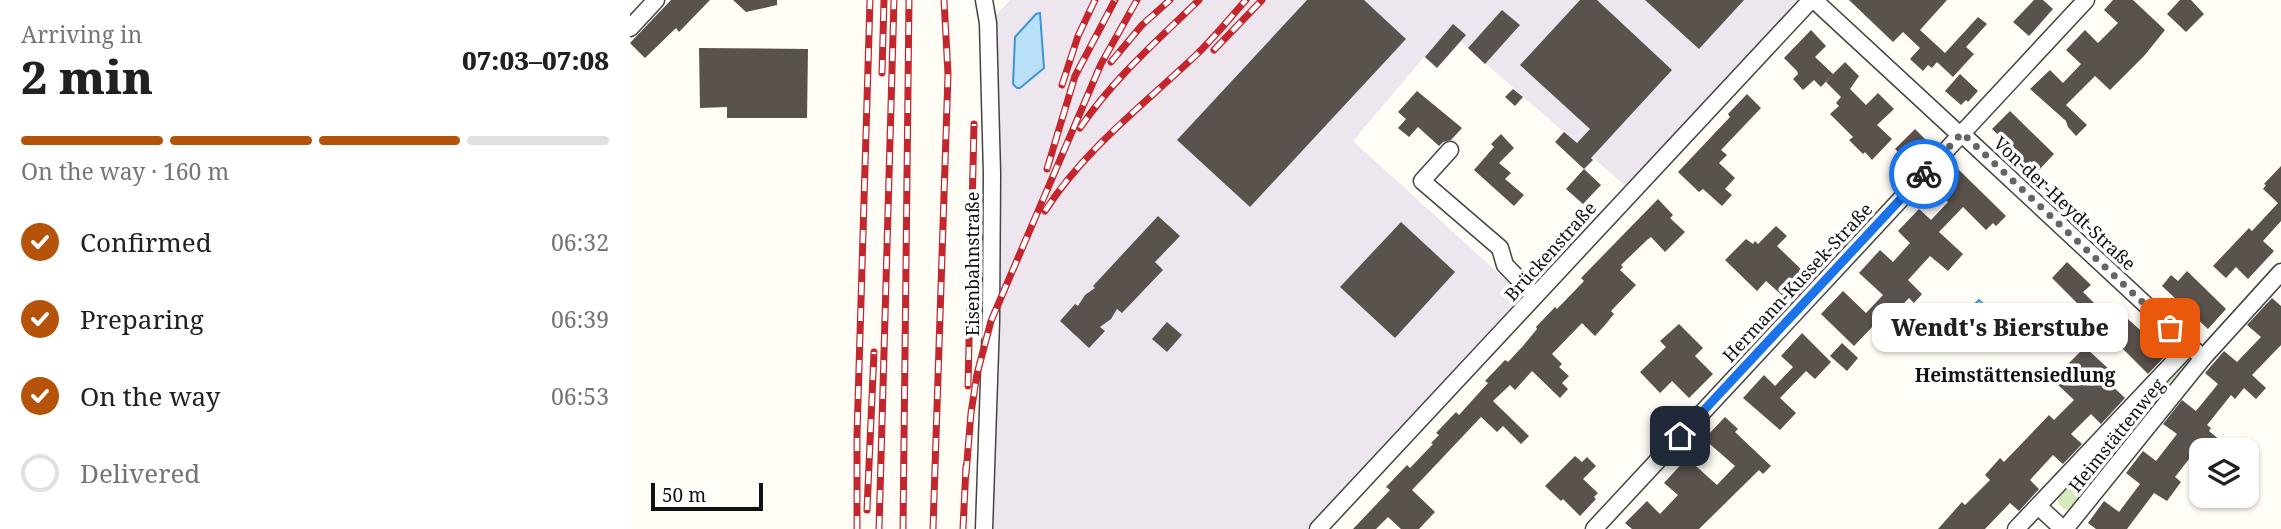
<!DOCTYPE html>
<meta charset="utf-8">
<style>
:root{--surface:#fff;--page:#f6f6f6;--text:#202124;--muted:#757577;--line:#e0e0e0;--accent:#b45309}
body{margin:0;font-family:"Noto Serif",serif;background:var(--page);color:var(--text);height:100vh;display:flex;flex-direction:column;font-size:26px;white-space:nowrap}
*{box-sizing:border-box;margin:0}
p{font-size:23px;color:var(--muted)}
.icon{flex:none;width:38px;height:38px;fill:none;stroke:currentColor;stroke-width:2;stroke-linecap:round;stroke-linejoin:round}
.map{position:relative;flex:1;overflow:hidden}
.drawer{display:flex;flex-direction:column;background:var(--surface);width:630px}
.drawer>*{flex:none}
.buttons{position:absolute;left:1559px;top:438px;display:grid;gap:14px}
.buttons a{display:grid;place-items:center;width:70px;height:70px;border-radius:14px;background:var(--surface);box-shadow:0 2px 5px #0004;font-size:35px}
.scale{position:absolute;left:21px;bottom:18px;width:112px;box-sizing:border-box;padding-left:7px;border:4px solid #111;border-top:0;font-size:19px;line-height:24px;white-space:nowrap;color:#111;-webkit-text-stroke:5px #fff;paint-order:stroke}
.pin{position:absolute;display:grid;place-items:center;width:60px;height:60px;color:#fff;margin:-30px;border-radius:14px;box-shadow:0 4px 10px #0006}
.courier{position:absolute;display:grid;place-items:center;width:70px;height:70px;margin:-35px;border:5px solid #1a73e8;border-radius:50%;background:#fff;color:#222;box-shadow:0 2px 9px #0007}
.bubble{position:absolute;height:49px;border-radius:14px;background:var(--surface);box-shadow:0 2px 5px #0004;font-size:23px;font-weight:800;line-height:49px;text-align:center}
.head em{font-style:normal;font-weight:800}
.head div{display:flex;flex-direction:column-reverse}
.head{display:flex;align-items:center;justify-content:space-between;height:119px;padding:0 21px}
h1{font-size:46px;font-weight:800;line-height:52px}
.bar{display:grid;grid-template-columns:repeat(4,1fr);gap:10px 7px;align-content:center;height:84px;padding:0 21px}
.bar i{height:9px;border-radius:5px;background:var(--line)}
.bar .current{background:var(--accent)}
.bar p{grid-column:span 4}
ol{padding:0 21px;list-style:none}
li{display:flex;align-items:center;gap:21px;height:77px}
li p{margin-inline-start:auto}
li .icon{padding:7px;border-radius:50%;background:var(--accent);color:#fff;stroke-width:4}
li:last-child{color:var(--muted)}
li i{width:38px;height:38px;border:4px solid var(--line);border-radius:50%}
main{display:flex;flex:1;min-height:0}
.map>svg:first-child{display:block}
.industrial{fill:#eee6ef}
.green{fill:#d5ebbd}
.water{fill:#b9e0f7;stroke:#3f96cf;stroke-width:2}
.building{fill:#5a524d}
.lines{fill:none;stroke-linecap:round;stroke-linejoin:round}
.minor-casing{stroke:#444;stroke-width:19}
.minor{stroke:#fff;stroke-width:16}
.rail-casing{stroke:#c4262e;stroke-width:7}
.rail{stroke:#fff;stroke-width:4.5;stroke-dasharray:13;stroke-linecap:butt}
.done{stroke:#646461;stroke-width:7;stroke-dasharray:0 12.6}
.route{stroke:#1a73e8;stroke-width:9}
.labels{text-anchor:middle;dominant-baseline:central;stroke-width:7;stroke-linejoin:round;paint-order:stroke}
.street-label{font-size:18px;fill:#111;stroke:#fff}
.neighbourhood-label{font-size:19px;font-weight:bold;fill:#111;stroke:#fff}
</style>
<main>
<section class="drawer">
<div class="head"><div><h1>2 min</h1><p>Arriving in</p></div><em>07:03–07:08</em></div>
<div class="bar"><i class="current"></i><i class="current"></i><i class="current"></i><i></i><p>On the way · 160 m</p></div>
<ol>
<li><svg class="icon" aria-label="check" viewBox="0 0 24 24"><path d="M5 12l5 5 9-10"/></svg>Confirmed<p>06:32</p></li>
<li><svg class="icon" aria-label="check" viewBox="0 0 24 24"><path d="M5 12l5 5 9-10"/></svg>Preparing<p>06:39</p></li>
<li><svg class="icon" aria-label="check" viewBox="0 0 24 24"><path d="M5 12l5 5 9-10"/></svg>On the way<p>06:53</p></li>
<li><i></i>Delivered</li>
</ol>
</section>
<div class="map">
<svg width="1651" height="529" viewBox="0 0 1651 529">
<rect width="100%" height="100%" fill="#fffdf5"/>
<!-- industrial -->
<polygon class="industrial" points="380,0 1181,0 1001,191 831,42 807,68 794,57 723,141 900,302 685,529 354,529 358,23"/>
<!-- green -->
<polygon class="green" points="1553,361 1556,366 1449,505 1440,510 1434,509 1428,503 1429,492"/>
<!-- water -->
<g class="water">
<polygon points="410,13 414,68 390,88 387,88 383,84 385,37 406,14"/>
<polygon points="1349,300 1363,314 1355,323 1340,309"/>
</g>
<!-- building -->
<g class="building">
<polygon points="41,0 80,0 49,32 46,28 15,58 0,43"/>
<polygon points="103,0 147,0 147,5 116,12"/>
<polygon points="677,0 734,0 776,39 620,207 547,140"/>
<polygon points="950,0 967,0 1042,70 961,158 963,160 954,169 925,142 934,132 947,143 960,129 890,65"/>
<polygon points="1015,0 1114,0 1069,49"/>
<polygon points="1219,0 1317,0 1290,30 1315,53 1348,17 1357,24 1336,47 1344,54 1323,77 1307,62 1302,68 1298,65 1293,71 1280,59 1290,48 1273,32 1263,42"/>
<polygon points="1404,0 1413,0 1423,9 1399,36 1383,22"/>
<polygon points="1483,0 1503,0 1535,30 1514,56 1480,90 1465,76 1436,105 1457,125 1446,136 1438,127 1436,121 1400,89 1420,70 1433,83 1451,64 1436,50 1455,30 1468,43 1488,23 1474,10"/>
<polygon points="1550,0 1561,0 1574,14 1556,32 1537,14"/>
<polygon points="872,10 890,25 855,64 838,48"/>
<polygon points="823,24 836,35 807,68 795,57"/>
<polygon points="1181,30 1196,46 1185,57 1203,74 1215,62 1229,76 1220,89 1236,105 1248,93 1264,109 1247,125 1262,139 1242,160 1235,152 1233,154 1219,140 1223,137 1200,114 1209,106 1206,103 1211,97 1196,82 1201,76 1191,87 1184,80 1173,90 1163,79 1168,74 1167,71 1154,58"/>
<polygon points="69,48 178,49 177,118 97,118 97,107 70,108"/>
<polygon points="1330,74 1348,91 1338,102 1336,100 1331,105 1315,91"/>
<polygon points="883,89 893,97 885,106 875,97"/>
<polygon points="787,91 832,128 821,140 813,142 809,146 788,127 779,137 768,128 776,119 768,112"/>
<polygon points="1117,94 1131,108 1091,150 1097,155 1089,163 1105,178 1095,189 1102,195 1092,206 1073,189 1069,192 1048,172 1100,117 1098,114"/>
<polygon points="1380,111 1424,154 1409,170 1400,161 1393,169 1384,160 1389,155 1362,129"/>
<polygon points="1285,129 1299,143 1280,163 1265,149"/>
<polygon points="871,134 884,148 869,163 881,173 875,179 894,195 884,206 844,170 864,147 861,144"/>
<polygon points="1651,166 1651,221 1633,241 1644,251 1618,279 1606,267 1596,278 1583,266 1619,228 1622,231 1648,203 1633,189 1636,185 1634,184"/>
<polygon points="1327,168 1376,216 1366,226 1363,223 1356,230 1333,207 1309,232 1333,254 1318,271 1300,256 1278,280 1292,294 1284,303 1279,298 1251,327 1246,323 1224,346 1191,314 1213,291 1236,313 1253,295 1229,273 1250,250 1263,262 1280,243 1268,231 1289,209 1301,220 1318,202 1305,190"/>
<polygon points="954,169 971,185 953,204 936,189"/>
<polygon points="1028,199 1043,215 1040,218 1055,232 1035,252 1021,237 1017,240 991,265 993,267 990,270 1006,285 981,311 984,314 975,325 965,336 952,323 922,354 932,364 929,367 939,376 932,383 938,389 930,398 902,371 885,390 880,385 863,401 899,436 891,444 873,426 867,432 851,417 782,490 805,512 789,529 771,529 758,517 746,529 723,529 760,490 756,487 777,465 780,468 803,444 801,443 809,435 806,433 826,412 829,415 838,405 858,383 855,381 875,360 878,362 893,346 907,329 906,327 925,307 927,309 954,281 951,278"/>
<polygon points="528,216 550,236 525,262 533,270 492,313 487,309 481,319 470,327 475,331 459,348 430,321 445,304 448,306 455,295 465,288 463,286"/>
<polygon points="771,222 825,272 765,338 710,287"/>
<polygon points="1146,226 1157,236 1147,246 1176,274 1154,297 1136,281 1127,291 1095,260 1116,239 1123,244 1125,241 1128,244"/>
<polygon points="1437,262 1461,285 1453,292 1482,321 1490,312 1537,354 1518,374 1422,278"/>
<polygon points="1557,271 1596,309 1578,329 1532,286 1541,275 1548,281"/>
<polygon points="1642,298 1651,306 1651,345 1622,375 1636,388 1626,399 1614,388 1605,399 1601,395 1577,425 1581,428 1579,431 1602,450 1566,450 1545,477 1551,482 1537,501 1524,493 1497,529 1466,529 1458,523 1474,501 1489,512 1510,484 1496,473 1513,451 1526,461 1547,434 1533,424 1552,400 1566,411 1588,384 1575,373 1594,351 1607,362 1631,337 1617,325"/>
<polygon points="537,322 552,335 537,352 522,339"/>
<polygon points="1049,324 1073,348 1065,356 1083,374 1059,398 1042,381 1030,393 1010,372 1036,347 1030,341"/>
<polygon points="1172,333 1201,362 1185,379 1176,371 1150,398 1166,413 1150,430 1113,398 1134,375 1145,386 1163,367 1151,356"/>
<polygon points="1212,343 1228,358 1217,371 1200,356"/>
<polygon points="1455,347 1482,372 1475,379 1495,398 1471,424 1461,414 1441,434 1452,444 1433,464 1423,455 1411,468 1400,480 1409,489 1389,511 1380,503 1355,529 1308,529 1332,502 1335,505 1360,480 1355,475 1370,458 1374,462 1419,415 1424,420 1444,400 1425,382 1439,366 1438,364"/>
<polygon points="1095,417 1108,429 1105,432 1141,466 1133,474 1129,470 1069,529 1002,529 995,523 1017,501 1030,514 1048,495 1034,483 1057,458 1087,485 1105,466 1074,439"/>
<polygon points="945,456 952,462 957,457 966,466 953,479 968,493 964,497 966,499 950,516 933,499 931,501 915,486"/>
</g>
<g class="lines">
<!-- minor casing -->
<g class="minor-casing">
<g id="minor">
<polyline points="354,0 358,23 362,174 361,321 354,529"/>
<polyline points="1184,0 1330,135"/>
<polyline points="0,28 26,0"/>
<polyline points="1331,133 1573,358"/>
<polyline points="820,150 792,181 870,248 875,265 905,296"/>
<polyline points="1408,506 1433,529"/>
<polyline points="688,529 1181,0"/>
<polyline points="964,529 1456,0"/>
<polyline points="1386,529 1559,346"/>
<polyline points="1435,529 1573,358 1651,272"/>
</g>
</g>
<!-- minor -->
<use href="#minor" class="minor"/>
<!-- rail casing -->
<g class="rail-casing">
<g id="rail">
<polyline points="584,50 632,0"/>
<polyline points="481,62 512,25 540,0"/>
<polyline points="252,73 254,0"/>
<polyline points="432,85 448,36 465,0"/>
<path d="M 450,128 C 484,78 526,42 569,0"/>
<polyline points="417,169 445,76 485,0"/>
<path d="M 415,211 C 454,150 513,105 565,56 C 583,39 599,19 616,0"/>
<polyline points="338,386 344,124"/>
<polyline points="336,474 341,413 347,374 361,321 471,64 507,0"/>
<polyline points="237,510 244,352"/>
<polyline points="227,529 227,435 240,0"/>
<polyline points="249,529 264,0"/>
<polyline points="273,529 279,0"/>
<polyline points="303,529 318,74 314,0"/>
<polyline points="333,529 336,466"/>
</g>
</g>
<!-- rail -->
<use href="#rail" class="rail"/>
</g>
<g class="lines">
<!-- done -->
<polyline class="done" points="1294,174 1332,133 1540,328"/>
<!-- route -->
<polyline class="route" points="1050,436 1294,174"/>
</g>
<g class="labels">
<!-- street labels -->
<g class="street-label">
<text transform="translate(1435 203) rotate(43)">Von-der-Heydt-Straße</text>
<text transform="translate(920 251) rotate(-48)">Brückenstraße</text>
<text transform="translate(342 264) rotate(-90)">Eisenbahnstraße</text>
<text transform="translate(1167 282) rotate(-47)">Hermann-Kussek-Straße</text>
<text transform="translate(1486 435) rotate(-51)">Heimstättenweg</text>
</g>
<!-- neighbourhood labels -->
<g class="neighbourhood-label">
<text x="1385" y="375">Heimstättensiedlung</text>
</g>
</g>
</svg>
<div class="buttons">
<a><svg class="icon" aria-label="layers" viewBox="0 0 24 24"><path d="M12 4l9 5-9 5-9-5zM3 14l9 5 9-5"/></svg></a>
</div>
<div class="scale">50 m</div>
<div class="pin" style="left:1540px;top:328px;background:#ea580c"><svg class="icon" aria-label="bag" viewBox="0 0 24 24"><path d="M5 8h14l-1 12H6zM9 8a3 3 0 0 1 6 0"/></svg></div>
<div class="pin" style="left:1050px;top:436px;background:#1f2937"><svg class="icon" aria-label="home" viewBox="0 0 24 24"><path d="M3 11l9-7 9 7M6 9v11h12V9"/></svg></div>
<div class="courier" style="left:1294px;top:174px"><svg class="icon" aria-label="bike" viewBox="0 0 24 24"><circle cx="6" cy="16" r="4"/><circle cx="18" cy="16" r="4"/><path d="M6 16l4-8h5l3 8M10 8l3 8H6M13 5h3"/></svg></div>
<div class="bubble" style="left:1242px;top:303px;width:256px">Wendt's Bierstube</div>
</div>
</main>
